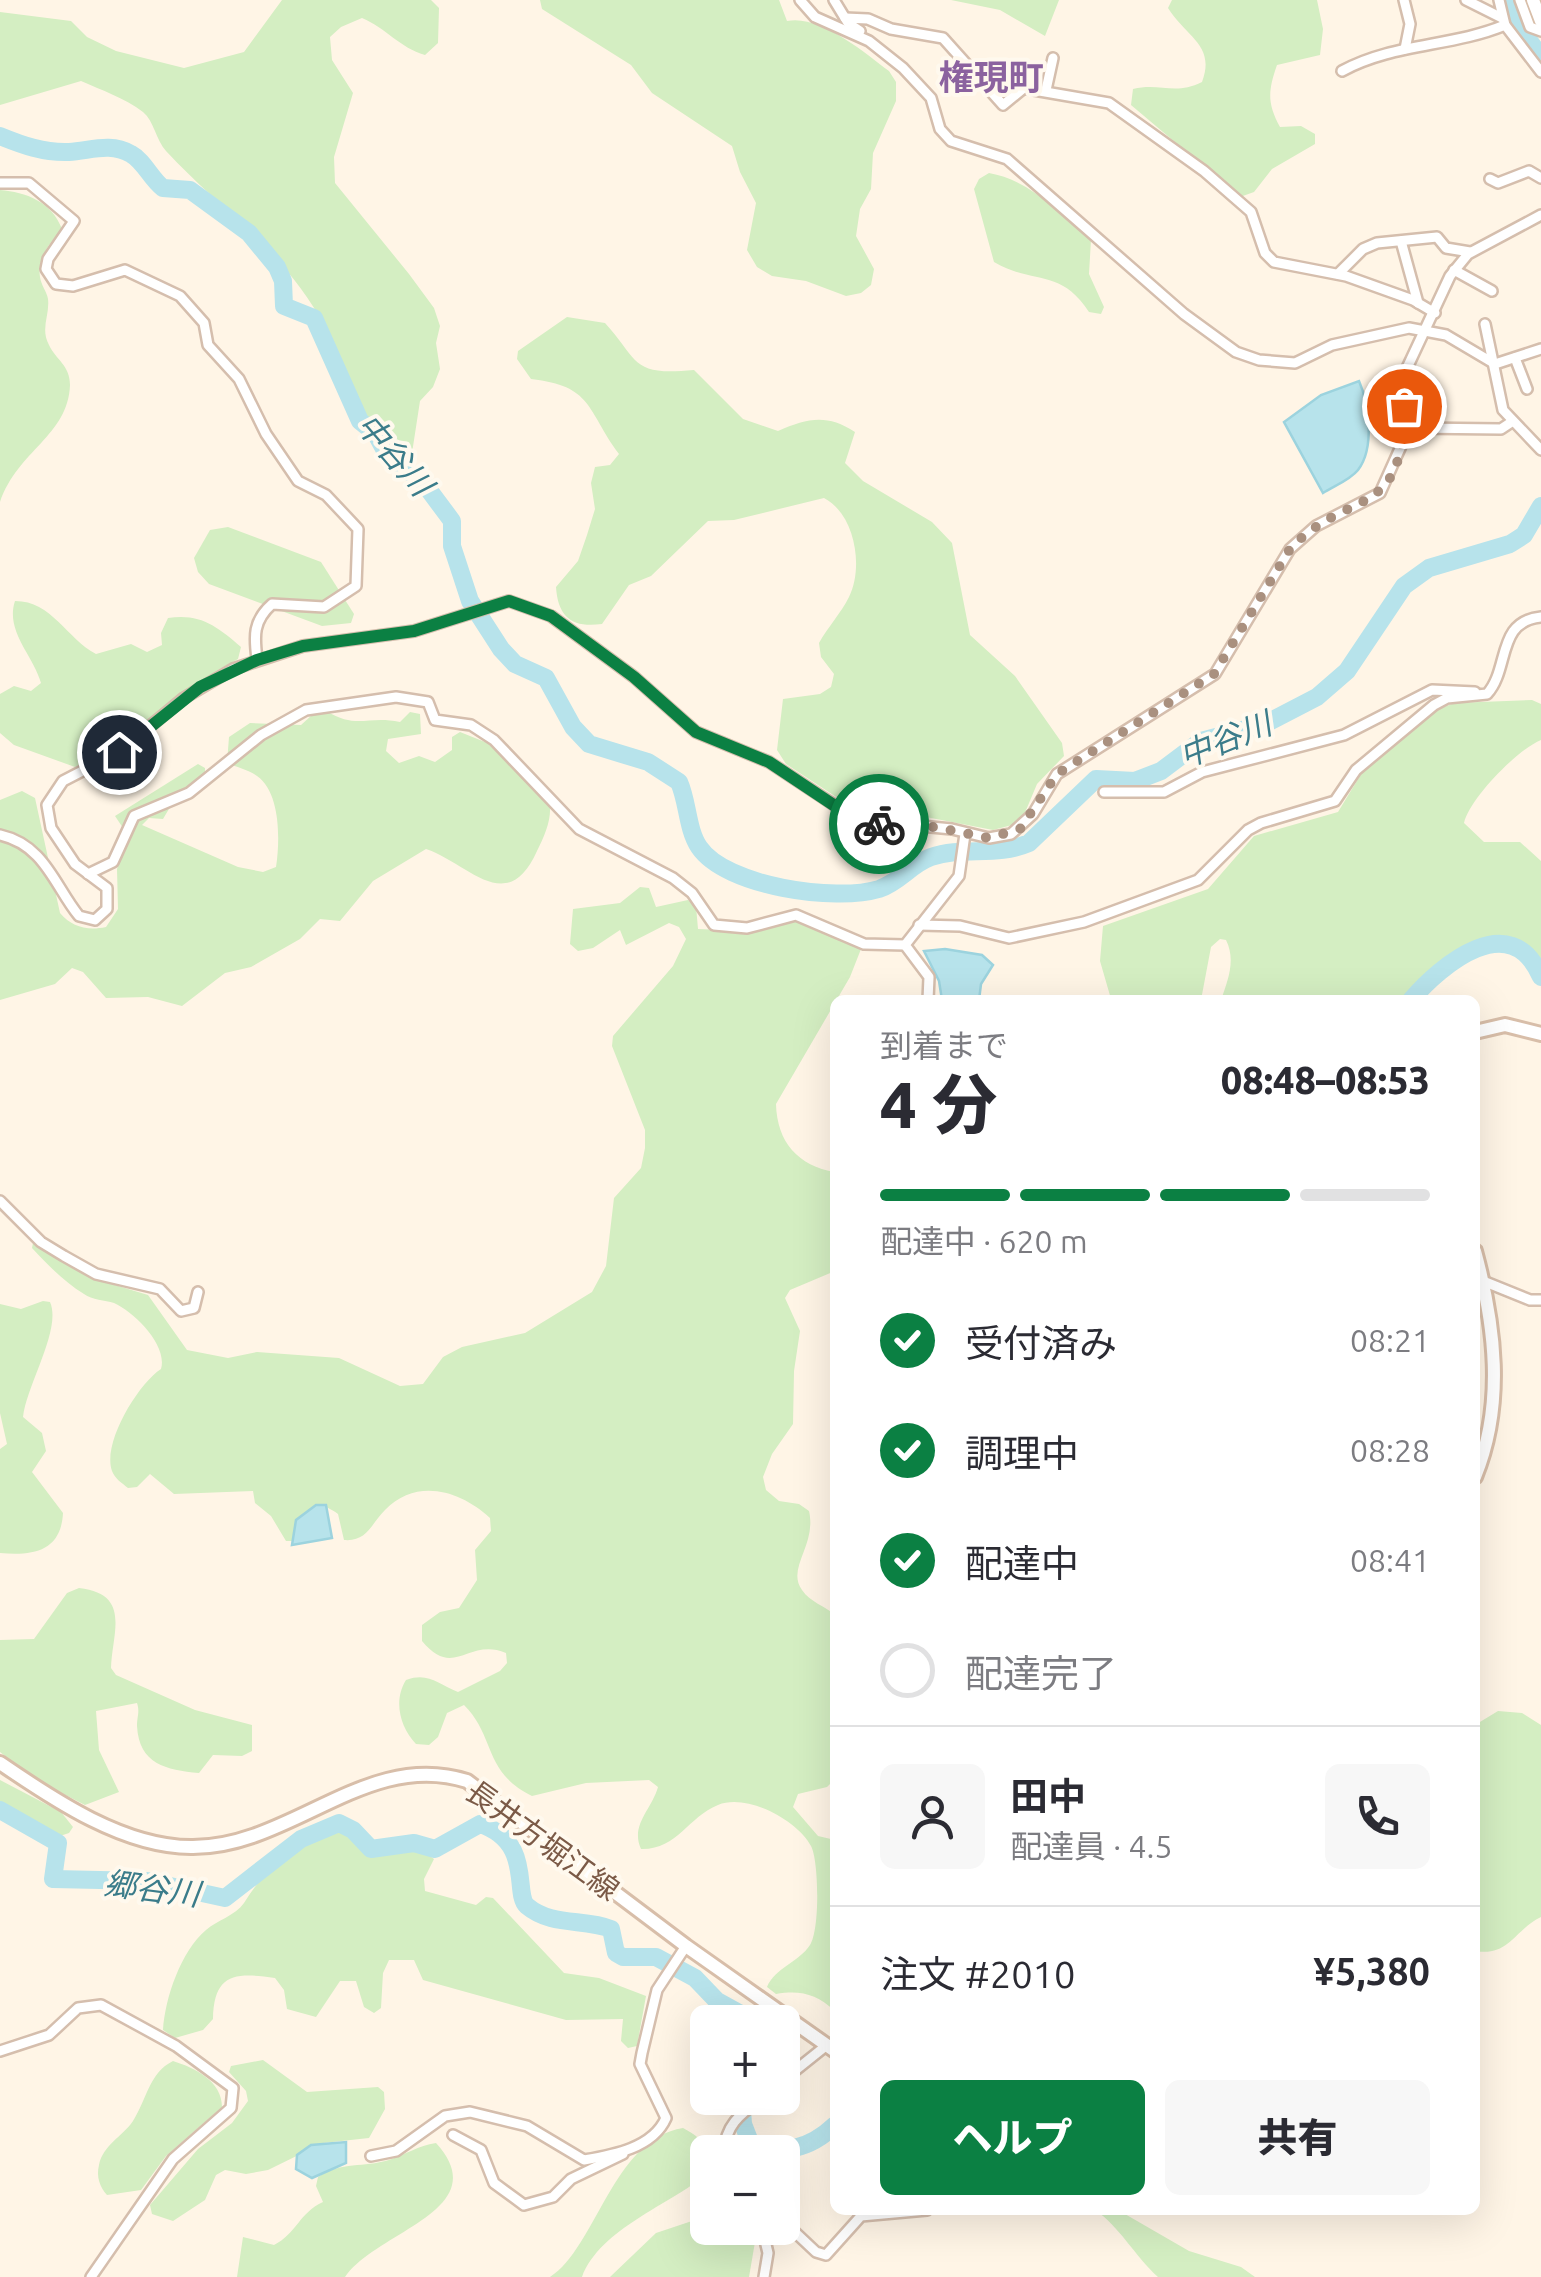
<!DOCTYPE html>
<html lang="ja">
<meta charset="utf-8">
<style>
:root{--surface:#fff;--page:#f7f7f7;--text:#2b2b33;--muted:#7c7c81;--line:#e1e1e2;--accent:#0b8043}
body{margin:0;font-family:Ubuntu,"Noto Sans JP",sans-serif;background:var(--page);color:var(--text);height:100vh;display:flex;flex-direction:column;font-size:38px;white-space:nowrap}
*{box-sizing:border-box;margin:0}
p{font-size:32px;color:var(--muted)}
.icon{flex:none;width:55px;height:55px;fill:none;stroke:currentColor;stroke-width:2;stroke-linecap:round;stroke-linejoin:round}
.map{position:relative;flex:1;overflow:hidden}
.panel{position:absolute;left:830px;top:995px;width:650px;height:1220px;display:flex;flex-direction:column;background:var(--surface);border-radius:15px;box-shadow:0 10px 40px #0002}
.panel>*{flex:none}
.fabs{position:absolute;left:690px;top:2005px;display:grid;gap:20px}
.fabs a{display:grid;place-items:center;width:110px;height:110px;border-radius:15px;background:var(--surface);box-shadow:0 10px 40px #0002;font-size:50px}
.pin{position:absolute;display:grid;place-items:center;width:85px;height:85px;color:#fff;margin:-42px;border:5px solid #fff;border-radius:50%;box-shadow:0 2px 10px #0007}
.courier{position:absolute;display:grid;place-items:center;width:100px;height:100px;margin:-50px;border:8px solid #0b8043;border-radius:50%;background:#fff;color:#222;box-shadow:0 2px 12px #0007}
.summary em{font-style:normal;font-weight:800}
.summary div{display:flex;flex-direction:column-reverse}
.summary{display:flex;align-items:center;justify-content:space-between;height:170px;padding:0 50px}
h1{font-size:65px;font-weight:800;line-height:75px}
.bar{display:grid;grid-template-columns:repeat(4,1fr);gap:15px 10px;align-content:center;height:120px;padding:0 50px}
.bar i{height:12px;border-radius:8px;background:var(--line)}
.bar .active{background:var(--accent)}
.bar p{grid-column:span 4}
.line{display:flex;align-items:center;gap:25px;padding:0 50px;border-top:2px solid var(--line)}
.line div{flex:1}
.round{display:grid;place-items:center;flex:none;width:105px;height:105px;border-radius:15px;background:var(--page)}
ol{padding:0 50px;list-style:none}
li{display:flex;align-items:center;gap:30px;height:110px}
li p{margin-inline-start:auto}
li .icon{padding:10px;border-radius:50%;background:var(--accent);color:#fff;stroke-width:4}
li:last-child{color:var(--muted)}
li i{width:55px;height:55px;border:5px solid var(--line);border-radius:50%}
.cta{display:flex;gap:20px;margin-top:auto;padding:20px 50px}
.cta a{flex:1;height:115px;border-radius:15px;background:var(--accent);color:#fff;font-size:40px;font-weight:800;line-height:115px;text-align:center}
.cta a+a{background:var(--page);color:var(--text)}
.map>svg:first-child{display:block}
.green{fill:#d4eec2}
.water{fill:#b7e3eb;stroke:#9cd3de;stroke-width:2.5}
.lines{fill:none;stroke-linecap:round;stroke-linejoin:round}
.river{stroke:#b7e3eb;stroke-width:18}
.street-casing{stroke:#d5bead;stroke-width:14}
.secondary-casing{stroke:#d8bea9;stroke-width:18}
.street{stroke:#fff;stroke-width:9}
.secondary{stroke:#fff;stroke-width:12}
.done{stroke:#a9907f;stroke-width:10;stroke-dasharray:0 18}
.route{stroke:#0b8043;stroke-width:12}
.labels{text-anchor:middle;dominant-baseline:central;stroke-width:8;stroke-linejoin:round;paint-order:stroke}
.street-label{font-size:30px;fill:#7b5a47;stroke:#fff9ee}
.water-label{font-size:32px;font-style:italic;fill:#3b7c8a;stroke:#fff9ee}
.quarter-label{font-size:35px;font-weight:bold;fill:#8b629f;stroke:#fff9ee}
</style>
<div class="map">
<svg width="1541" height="2277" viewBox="0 0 1541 2277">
<rect width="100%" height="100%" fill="#fff5e6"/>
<!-- green -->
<g class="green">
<path d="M 282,0 L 431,0 L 439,8 L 438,43 L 425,55 C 400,48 386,28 362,18 L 341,27 L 330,37 L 332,60 L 353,93 L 334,157 L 335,183 L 409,274 L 434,308 L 440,326 L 436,343 L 440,369 L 433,387 L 420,401 L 412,453 L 401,458 C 371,441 342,360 325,327 C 287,254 221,210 166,151 C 156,140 154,121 143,112 C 125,98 101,90 81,81 L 0,105 L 0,12 L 71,21 L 87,37 L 116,51 L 184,68 L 244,52 Z"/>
<path d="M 540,0 L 779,0 L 787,21 C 819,14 864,52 889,71 L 896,82 L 896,101 L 873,153 L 871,189 L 860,209 L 856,236 L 874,269 L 871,285 L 861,293 L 846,296 L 806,281 L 772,276 L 757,267 L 747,250 L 756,203 L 740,172 L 732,146 L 652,93 L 631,65 L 542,9 Z"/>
<polygon points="951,0 1059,0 1045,36 1000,10"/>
<path d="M 1172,0 L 1317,0 L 1323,29 L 1320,55 L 1277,65 C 1268,91 1267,103 1280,127 L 1301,126 L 1315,134 L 1315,144 L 1272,169 L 1254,192 L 1240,197 L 1131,105 L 1133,89 C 1160,82 1174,96 1202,82 C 1216,45 1186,37 1168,8 Z"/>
<path d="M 989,173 C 1030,180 1060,214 1091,240 L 1089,274 L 1104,307 L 1101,314 L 1089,312 C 1059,267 1035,286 994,262 L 974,189 L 979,179 Z"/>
<path d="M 0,190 C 26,192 52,202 62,229 C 50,243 37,258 40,277 C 41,285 47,292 48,299 C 50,315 40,328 49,345 C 56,360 70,365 70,385 C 68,436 18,450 0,502 Z"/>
<path d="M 567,317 L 605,323 C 640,362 631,376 694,370 L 743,419 L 778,431 C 808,418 827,414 855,432 L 845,463 L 863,481 L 932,522 L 952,543 L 970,635 L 1015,676 L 1062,743 L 1064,756 L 1037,784 L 1024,815 L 1012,825 L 993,830 L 926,817 L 869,813 L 850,806 L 786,764 L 777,750 L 783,699 L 820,694 L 831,687 L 834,674 L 821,657 L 819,643 C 828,627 841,613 849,597 C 864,567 855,514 824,498 L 734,520 L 708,521 L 651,576 L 629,585 L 602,624 C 573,628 558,618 556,587 L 578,561 L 587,535 L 595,509 L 591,483 L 595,467 L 610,465 L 619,454 C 586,409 593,386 531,379 L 517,359 L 518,351 Z"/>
<polygon points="228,527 321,562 354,614 351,623 322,626 209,584 198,572 194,558 210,530"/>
<path d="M 15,601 C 52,601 66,638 96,654 L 131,644 L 147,652 L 162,645 L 161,633 L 168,618 C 200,613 217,626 241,647 L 238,659 C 178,689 134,737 75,767 L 14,745 L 0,733 L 0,694 L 14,686 L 31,691 L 41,683 C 33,655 5,631 15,601 Z"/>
<path d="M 1532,700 L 1541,704 L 1541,740 C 1517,750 1470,798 1464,823 L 1484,842 L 1520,842 L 1541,861 L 1541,986 C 1537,977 1534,964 1527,958 C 1493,923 1436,976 1413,1000 L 1221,1000 C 1228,980 1236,960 1226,940 L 1220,939 L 1211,947 L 1201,1000 L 1111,999 L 1100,961 L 1103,926 L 1208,889 L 1254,836 L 1338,812 L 1366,766 L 1435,711 L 1454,703 Z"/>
<path d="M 326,711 C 358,730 367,715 400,722 L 410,712 L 420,714 L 421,734 L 388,739 L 386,751 L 399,763 L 419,756 L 435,762 L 452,750 L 452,737 L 460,732 L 490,744 L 550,806 C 551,822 544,837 537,851 C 507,918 468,863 426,849 L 373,881 L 340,921 L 320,919 L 300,939 L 251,967 L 225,973 L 182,1006 L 148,997 L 106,998 L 83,972 L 72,968 L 55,984 L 0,1000 L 0,800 L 22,791 L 35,798 L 60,913 C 72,927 87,931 106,927 L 118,909 L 117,869 L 125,849 L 123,828 L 115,816 L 198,764 L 205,768 L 205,775 L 176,797 L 163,819 L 149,818 L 142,825 L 238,867 L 263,872 L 276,867 C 280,841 281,793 257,776 C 249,770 236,767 227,763 L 229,737 L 250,723 L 301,725 L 312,715 Z"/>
<path d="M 640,887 L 649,888 L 656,907 L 688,900 L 696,906 L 698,929 L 748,931 L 795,920 L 861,949 L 850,977 L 776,1104 C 777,1142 798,1166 835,1172 L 835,1271 L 790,1290 L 785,1298 L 800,1331 L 794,1371 L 793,1424 L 772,1454 L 763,1477 L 766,1490 L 779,1501 L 799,1504 L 809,1511 C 817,1545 786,1568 802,1590 C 810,1602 825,1606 835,1615 L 835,1779 L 827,1787 L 798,1794 L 793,1807 L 818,1836 L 835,1840 L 835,2011 C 816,1994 801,1990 776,1994 L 767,1987 C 775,1968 799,1962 810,1945 C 820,1930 819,1861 811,1846 C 797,1820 747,1793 718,1805 C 688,1817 677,1850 641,1849 C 630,1825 652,1809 658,1787 L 649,1780 L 586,1783 L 532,1796 C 483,1772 496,1737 464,1705 L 447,1713 L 438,1737 L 429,1745 L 416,1744 C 400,1727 393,1701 406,1680 C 429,1672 437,1684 458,1692 L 500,1671 L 507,1663 L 506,1653 C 468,1637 454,1680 422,1641 L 422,1625 L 440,1612 L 459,1608 L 477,1580 L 475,1550 L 491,1531 L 490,1518 C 461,1491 417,1477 385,1510 C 371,1524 367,1542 344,1540 L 338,1514 C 319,1500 312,1507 296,1520 L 292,1541 L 286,1541 L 271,1516 L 255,1503 L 253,1491 L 174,1494 L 150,1474 L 137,1487 L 128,1488 C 122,1483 115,1479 112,1471 C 102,1443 138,1384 161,1369 C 168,1345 134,1312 114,1303 C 105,1300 92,1300 84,1294 C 64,1282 47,1264 32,1248 L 33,1243 L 95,1279 L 148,1295 L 187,1350 L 228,1358 L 257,1352 L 339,1358 L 400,1386 L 423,1384 L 443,1357 L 462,1347 L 525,1333 L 592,1292 L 606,1266 L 614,1198 L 641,1168 L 645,1148 L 645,1130 L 612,1046 L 613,1036 L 673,966 L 686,939 L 679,927 L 669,923 L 626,945 L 620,930 L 593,948 L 578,951 L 570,944 L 573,909 L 620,903 Z"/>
<path d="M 43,1301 L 50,1302 C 62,1329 27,1384 23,1417 L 42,1433 L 46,1451 L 32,1472 L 63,1513 C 61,1551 34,1556 0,1553 L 0,1449 L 7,1444 L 0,1413 L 0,1304 L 21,1309 Z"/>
<path d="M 79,1588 C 132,1594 112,1633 111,1668 L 116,1675 L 195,1710 L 252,1725 L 252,1751 L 242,1756 L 213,1755 L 199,1773 C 166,1770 139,1764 137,1726 C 137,1716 140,1712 137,1703 L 96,1711 L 99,1750 L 119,1792 L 85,1805 L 34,1779 L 0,1752 L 0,1640 L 34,1639 L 67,1593 Z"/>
<path d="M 1498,1711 L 1522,1713 L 1541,1725 L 1541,1917 C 1514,1930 1509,1957 1475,1951 L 1475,1725 Z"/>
<polygon points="0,1780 61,1812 73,1827 69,1833 54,1838 0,1808"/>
<path d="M 342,1832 L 372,1855 L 423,1851 L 434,1859 L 424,1879 L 425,1891 L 476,1905 L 486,1897 L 493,1898 L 564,1973 L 599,1978 L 646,1996 L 637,2046 L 628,2048 L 621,2041 L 623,2019 L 566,2020 L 423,1980 L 414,1960 L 389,1960 L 383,1973 L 381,2008 L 374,2013 L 364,2007 L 356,1981 L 340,1981 L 316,2017 L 287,2009 L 284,1990 L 275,1978 C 234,1972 214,1974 213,2019 L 203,2030 L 175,2038 L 163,2030 C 165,1998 181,1951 206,1930 C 217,1920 235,1916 244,1903 C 267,1866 297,1840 342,1832 Z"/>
<polygon points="263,2060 307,2092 378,2087 384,2092 385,2109 369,2138 323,2143 268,2170 246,2174 225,2170 216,2175 205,2200 173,2221 152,2214 150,2205 198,2149 232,2123 248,2101 246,2091 229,2072 231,2066"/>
<path d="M 173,2061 C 195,2068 222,2081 222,2107 L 166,2156 L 141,2190 L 107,2195 C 100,2187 96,2177 99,2165 C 103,2145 122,2137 133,2121 C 147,2099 149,2073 173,2061 Z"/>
<path d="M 683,2128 C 708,2141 708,2149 707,2174 C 669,2205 600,2229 582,2277 L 550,2277 C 596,2248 613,2139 683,2128 Z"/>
<path d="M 436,2143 C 497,2210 376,2231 345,2277 L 237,2277 L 243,2237 L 274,2245 C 296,2234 300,2212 323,2202 L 316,2186 L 318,2177 C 342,2161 363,2168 389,2160 C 406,2154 418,2146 436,2143 Z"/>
<path d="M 1095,2210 L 1118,2210 L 1189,2251 L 1241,2267 L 1255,2277 L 1158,2277 C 1135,2256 1119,2226 1095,2210 Z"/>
<polygon points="707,2216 708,2228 747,2228 755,2242 749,2277 610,2277 656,2233"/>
</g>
<!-- water -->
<g class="water">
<path d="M 1359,381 C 1369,404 1375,448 1358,470 C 1350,480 1334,486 1323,493 L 1284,422 L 1321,395 Z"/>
<polygon points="945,949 982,955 993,965 981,984 979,1000 942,1000 939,981 924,951"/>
<polygon points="316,1505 326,1505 332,1538 292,1545 296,1520"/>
<polygon points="346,2142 346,2163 312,2178 296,2169 297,2155 311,2145"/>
</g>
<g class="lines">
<!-- river -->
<g class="river">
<polyline points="1510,0 1519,27 1541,57"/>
<path d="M 0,136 C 22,145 44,153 69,152 C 90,151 110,142 131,154 C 144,161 151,179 163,188 L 190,190 L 249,233 L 277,267 L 283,281 L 284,306 L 314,318 L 360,421 L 376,434 L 389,458 L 423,482 L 452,521 L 452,546 L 470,601 L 501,649 L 515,664 L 546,678 L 573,727 L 589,744 L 648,762 L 679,782 C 688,802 687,829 699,847 C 726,887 836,902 879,889 C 900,882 911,864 931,857 C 963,846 997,857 1029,843 L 1096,779 L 1135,781 L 1161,771 L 1201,741 L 1265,724 L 1317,697 L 1347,671 L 1404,586 L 1429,568 L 1510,544 L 1524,535 L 1541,506"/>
<path d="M 1411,1000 C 1442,964 1511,907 1541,977"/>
<path d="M 0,1810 L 58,1843 L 53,1879 L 147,1881 L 225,1898 L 301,1839 L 339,1823 L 353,1830 L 371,1849 L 414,1843 L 435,1849 L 480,1824 C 534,1842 513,1894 527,1906 C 552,1927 584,1918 611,1929 L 616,1953 L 623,1957 L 656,1957 L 695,1978 L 717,2001 L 755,2022"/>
<path d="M 741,2098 L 743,2124 L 750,2142 C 781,2157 811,2148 835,2125"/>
</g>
<!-- street casing -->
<g class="street-casing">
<g id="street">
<polyline points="800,0 815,17 869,41 903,68 931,98 940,129 951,141 1007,159 1184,314 1236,352 1259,360 1295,363 1332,345 1409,328 1446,335 1495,364"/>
<polyline points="834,0 848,23 860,31"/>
<polyline points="1404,0 1410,24 1405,49"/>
<polyline points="1466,0 1502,18"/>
<polyline points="1499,0 1505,25 1541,72"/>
<polyline points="1520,0 1530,27 1541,31"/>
<polyline points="845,18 868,19 891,29 943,38 1003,105 1025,87"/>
<path d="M 1342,71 C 1393,43 1452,47 1505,25"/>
<polyline points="1014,76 1028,89 1109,103 1204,171 1251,212 1265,253 1274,262 1346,276 1413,300 1435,313"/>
<polyline points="1046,90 1053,58"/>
<polyline points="1490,179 1498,183 1529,171 1541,178"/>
<path d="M 0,183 L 29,183 L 74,221 L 48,259 L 46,269 L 56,284 L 73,286 L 125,270 L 180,296 L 204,323 L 208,345 L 239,379 L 266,434 L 298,481 L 326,495 L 358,529 L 356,586 L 324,607 L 272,604 C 253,621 254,636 257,659"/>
<polyline points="1401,241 1418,303"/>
<polyline points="1454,270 1492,291"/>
<polyline points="1338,274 1363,249 1377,243 1437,237 1446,248 1470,252"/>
<polyline points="1485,324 1503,410 1541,450"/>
<polyline points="1515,358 1527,389"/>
<polyline points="1495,364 1541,349"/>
<polyline points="1404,412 1414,428 1501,429 1510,423"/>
<polyline points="1104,792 1164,792 1202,772 1344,735 1432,690 1475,692"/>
<path d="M 0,835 C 45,845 55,887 79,916 L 95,920 L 107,909 L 107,888 L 75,864 L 51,828 L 47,805 L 63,781 L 119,752 L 184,698 L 233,669 L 303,646 L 414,631 L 509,601 L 551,616 L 634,677 L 696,732 L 769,762 L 857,820 L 952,829 L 989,838 L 1011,834 L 1033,814 L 1057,774 L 1215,674 L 1290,549 L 1316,526 L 1380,493 L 1402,444 L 1407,368 L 1450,276 L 1468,254 L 1541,215"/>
<polyline points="88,874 113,862 134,816 189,793 261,735 306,710 396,697 428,702 435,720 471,725 494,740 579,829 673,878 692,893 714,925 747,928 796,915 864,944 905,945"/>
<path d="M 919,925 L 960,926 L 1009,938 L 1084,922 L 1198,880 L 1248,830 L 1261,823 L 1335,801 L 1356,770 L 1434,705 L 1447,698 L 1487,694 C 1510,669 1496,621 1541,617"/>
<polyline points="928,1000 929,977 905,945 959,876 965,834"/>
<polyline points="0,1201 41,1242 64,1256 96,1274 160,1289 181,1311 194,1308 198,1292"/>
<polyline points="1483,1281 1530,1300 1541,1300"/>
<polyline points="0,2051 49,2035 78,2008 101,2005 176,2046 233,2088 231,2108 173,2159 91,2277"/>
<polyline points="782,2081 827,2045"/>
<polyline points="453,2135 481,2150 494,2183 524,2205 553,2197 571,2179 623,2154"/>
<path d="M 725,2152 C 724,2125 742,2113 762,2098"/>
<path d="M 371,2156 L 396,2151 L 445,2116 L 470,2112 L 527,2126 L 584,2160 C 613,2155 653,2148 666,2118 L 640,2064 L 642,2053 L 657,1990 L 686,1946"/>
<polyline points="782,2220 816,2252 826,2255 861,2216 927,2210"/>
<polyline points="762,2228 768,2253 764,2277"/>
</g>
</g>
<!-- secondary casing -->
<g class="secondary-casing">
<g id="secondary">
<polyline points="1533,0 1541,21"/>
<polyline points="1475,1032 1505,1025 1541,1034"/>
<path d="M 1475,1251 C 1495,1325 1505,1404 1475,1477"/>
<path d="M 0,1763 C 54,1800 125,1848 193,1847 C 291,1847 368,1749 467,1781 L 686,1946 L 835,2051"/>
</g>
</g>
<!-- street -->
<use href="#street" class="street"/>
<!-- secondary -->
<use href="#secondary" class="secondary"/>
</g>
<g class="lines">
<!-- done -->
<path class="done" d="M 879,824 L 934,827 L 989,838 L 1020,829 L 1057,774 L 1214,674 L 1290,549 C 1350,486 1404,523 1404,406"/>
<!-- route -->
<polyline class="route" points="119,752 200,687 257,660 303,646 414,631 509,601 551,616 634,677 696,732 769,762 844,812 879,824"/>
</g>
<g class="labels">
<!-- street labels -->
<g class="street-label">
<text transform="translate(543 1840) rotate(36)">長井方堀江線</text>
</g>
<!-- water labels -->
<g class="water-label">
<text transform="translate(395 454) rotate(49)">中谷川</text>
<text transform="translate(1225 739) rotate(-22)">中谷川</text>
<text transform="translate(152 1888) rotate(7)">郷谷川</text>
</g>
<!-- quarter labels -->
<g class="quarter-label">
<text x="991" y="77">権現町</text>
</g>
</g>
</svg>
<div class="fabs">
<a>+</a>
<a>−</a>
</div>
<div class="pin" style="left:1404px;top:406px;background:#ea580c"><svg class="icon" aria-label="bag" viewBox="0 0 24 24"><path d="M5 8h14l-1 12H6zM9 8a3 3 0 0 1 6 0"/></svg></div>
<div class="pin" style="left:119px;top:752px;background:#1f2937"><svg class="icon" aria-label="home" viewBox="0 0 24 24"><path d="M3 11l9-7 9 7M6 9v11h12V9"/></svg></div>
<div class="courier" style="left:879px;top:824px"><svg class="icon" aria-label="bike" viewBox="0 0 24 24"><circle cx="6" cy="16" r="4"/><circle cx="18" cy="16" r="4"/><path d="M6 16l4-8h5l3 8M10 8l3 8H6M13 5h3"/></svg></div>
<section class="panel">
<div class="summary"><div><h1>4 分</h1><p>到着まで</p></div><em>08:48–08:53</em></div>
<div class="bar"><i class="active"></i><i class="active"></i><i class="active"></i><i></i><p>配達中 · 620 m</p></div>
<ol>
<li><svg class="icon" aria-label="check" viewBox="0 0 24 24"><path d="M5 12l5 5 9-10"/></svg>受付済み<p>08:21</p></li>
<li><svg class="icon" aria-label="check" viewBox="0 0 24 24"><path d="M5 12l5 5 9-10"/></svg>調理中<p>08:28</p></li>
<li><svg class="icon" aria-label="check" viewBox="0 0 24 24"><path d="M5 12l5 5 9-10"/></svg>配達中<p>08:41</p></li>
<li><i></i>配達完了</li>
</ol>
<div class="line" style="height:180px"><a class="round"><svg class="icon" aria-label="person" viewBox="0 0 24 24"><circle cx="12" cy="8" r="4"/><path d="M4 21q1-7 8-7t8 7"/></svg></a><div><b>田中</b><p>配達員 · 4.5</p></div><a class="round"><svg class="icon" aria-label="phone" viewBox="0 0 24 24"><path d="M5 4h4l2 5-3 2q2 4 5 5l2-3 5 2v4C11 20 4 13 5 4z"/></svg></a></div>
<div class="line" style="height:130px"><div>注文 #2010</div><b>¥5,380</b></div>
<div class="cta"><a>ヘルプ</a><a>共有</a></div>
</section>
</div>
